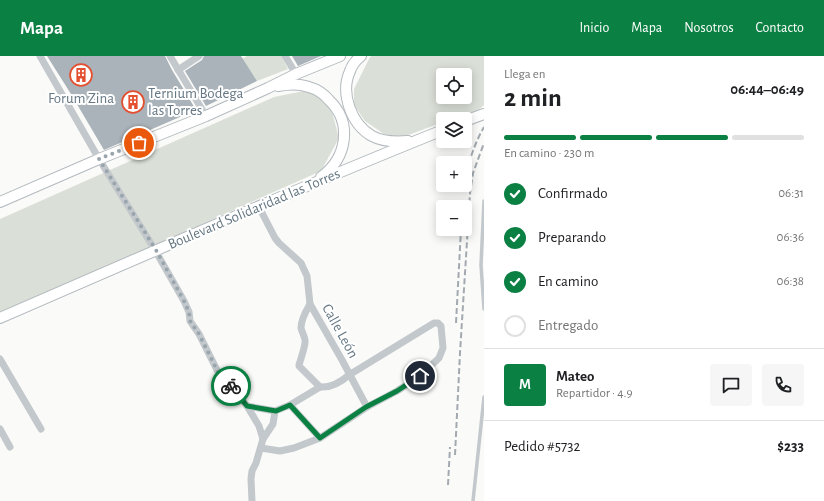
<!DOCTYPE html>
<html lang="es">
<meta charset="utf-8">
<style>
:root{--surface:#fff;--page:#f6f6f6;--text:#202124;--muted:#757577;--line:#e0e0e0;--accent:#0b8043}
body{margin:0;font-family:"Alegreya Sans",sans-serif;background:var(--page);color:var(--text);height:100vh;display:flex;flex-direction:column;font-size:15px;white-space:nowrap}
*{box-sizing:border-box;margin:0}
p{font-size:13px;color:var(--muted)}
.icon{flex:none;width:22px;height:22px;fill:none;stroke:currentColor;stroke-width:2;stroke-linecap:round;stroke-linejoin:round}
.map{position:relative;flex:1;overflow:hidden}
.panel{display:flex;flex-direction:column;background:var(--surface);width:340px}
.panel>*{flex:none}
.tools{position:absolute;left:436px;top:12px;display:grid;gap:8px}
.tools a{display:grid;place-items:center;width:36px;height:36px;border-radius:4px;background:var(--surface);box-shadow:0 2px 10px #0003;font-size:20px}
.pin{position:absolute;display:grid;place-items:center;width:34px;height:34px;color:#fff;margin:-17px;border:2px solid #fff;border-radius:50%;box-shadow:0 1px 4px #0007}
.courier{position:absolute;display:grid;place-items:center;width:40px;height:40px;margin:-20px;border:3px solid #0b8043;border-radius:50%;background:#fff;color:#222;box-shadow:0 1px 5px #0007}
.summary em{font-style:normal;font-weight:600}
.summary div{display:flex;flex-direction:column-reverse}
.summary{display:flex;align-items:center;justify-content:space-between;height:68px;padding:0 20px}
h1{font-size:26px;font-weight:600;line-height:30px}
.bar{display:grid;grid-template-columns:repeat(4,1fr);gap:6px 4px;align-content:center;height:48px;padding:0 20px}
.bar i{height:5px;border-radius:3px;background:var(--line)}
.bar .on{background:var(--accent)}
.bar p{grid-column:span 4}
.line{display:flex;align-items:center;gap:10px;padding:0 20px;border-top:1px solid var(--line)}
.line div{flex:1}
.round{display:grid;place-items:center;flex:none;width:42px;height:42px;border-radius:4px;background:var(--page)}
ol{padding:0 20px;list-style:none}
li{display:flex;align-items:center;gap:12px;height:44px}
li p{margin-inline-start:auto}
li .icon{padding:4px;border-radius:50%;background:var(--accent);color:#fff;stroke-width:4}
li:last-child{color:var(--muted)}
li i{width:22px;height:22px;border:2px solid var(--line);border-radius:50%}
header{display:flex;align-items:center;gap:24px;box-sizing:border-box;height:56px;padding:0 20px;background:var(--accent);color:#fff}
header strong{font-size:19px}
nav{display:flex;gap:22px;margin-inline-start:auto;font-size:14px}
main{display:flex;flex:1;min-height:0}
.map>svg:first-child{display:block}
.green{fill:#dadfd7;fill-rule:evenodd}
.building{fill:#aab3b9}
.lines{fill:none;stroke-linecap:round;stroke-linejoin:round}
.secondary-casing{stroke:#b3babf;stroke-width:12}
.lane{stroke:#c3c8cc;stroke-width:3.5}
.street{stroke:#c3c8cc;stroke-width:7}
.secondary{stroke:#fff;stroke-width:10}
.rail{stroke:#a2aab0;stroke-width:2;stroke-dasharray:6 3;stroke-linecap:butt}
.done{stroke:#99a5ac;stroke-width:4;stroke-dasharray:0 7.2}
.route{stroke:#0b8043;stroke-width:5}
.labels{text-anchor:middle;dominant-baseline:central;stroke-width:4;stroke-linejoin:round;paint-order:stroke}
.poi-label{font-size:15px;fill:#657783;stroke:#fff;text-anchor:start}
.street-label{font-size:15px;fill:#657783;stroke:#fff}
</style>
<header>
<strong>Mapa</strong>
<nav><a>Inicio</a><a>Mapa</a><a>Nosotros</a><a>Contacto</a></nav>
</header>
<main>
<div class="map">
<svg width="484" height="445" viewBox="0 0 484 445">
<rect width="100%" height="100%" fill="#fafaf8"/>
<!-- green -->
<g class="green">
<polygon points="247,0 281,0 288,13 257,25 242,3"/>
<path d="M 372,0 L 484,0 L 484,49 L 477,55 L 451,63 L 443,63 L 443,66 L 403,81 L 384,78 L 365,65 L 354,49 L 354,33 L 370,1 ZM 443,19 L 465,19 L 465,41 L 443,41 Z"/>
<polygon points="314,33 332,56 339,82 321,115 0,258 0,163 274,41"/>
</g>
<!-- building -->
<g class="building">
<polygon points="47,0 165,0 172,14 196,54 104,94 71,38"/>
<polygon points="204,0 241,0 257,25 206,50 185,15 202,4"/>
<polygon points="292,0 321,0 298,10"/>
</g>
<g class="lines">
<!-- secondary casing -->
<g class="secondary-casing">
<g id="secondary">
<path d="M 361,0 C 356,4 352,9 350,15 C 340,37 351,68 372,80 C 383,86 396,86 408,85"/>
<path d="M 278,30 C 288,28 298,27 309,31 C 316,33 324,38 329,44 C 353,67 347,102 321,121"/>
<polyline points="465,65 484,58"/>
<polyline points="0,146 99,103 206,60 268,32 296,18 340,0"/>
<path d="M 0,262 C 147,198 294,134 443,74"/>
</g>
</g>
<!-- lane -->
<g class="lane">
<polyline points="484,145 481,209 484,253"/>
<polyline points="473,445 484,341"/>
</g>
<!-- street -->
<g class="street">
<polyline points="40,0 99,103 155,194 184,245 189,256 190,265 199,278 218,316 239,340 247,350 259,370 263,383 256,407 252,415 251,423 252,445"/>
<polyline points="170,0 206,60"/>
<polyline points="285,0 296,18"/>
<polyline points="178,14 199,0"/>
<polyline points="259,151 275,182 279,187 301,207 307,220 310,248 342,304 367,351"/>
<polyline points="0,303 41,373"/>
<polyline points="290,349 320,331"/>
<polyline points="247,350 275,355 290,349 320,382"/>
<polyline points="0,373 10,391"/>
<polyline points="263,383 273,368 275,355"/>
<path d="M 261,392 L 280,395 L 294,392 L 320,382 L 367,351 L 397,335 L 420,320 L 439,302 L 443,292 L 441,270 L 438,267 L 434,267 L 349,319 C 341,326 331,332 320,331 L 299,310 L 299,309 C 301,302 304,294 305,287 C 306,282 302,277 301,272 C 301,263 306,255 310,248"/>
</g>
<!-- secondary -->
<use href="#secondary" class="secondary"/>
<!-- rail -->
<g class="rail">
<path d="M 464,135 C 466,113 473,90 484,71"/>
<polyline points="456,267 461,173"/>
<polyline points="455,399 460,297 470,137 473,117 484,87"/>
<polyline points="448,429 450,391"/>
</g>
</g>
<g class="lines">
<!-- done -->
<polyline class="done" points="139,87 99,103 156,194 184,245 189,256 190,265 199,278 218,316 231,330"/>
<!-- route -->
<polyline class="route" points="231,330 247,350 276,355 290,349 320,382 366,351 397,335 420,320"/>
</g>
<!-- icons -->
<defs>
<g id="building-ring" transform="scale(1.15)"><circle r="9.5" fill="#fff" stroke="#e34f2f" stroke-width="1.5"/><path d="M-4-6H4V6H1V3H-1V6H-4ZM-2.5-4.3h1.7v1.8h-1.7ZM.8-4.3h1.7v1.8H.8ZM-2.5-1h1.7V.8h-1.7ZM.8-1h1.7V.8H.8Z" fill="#e34f2f"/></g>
</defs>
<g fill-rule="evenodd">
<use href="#building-ring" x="81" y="19"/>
<use href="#building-ring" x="133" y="46"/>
</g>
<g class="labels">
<!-- poi labels -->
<g class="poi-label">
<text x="148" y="37">Ternium Bodega<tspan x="148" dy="17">las Torres</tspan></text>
<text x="81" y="42" text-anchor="middle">Forum Zina</text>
</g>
<!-- street labels -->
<g class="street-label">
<text transform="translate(254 153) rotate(-23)">Boulevard Solidaridad las Torres</text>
<text transform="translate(340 275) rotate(61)">Calle León</text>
</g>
</g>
</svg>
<div class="tools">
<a><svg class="icon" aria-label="locate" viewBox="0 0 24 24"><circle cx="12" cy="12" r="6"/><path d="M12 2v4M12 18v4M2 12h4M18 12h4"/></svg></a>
<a><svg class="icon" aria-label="layers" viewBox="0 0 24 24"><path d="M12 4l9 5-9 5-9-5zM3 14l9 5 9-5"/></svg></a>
<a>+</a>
<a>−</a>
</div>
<div class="pin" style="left:139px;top:87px;background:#ea580c"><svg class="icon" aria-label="bag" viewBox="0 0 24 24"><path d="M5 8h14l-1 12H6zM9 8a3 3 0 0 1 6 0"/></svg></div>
<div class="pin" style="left:420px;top:320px;background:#1f2937"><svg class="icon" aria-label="home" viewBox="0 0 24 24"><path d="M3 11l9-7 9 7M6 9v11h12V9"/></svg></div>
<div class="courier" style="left:231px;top:330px"><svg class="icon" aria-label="bike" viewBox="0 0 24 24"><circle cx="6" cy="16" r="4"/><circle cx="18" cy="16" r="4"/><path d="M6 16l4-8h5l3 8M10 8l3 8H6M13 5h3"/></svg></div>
</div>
<section class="panel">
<div class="summary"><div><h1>2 min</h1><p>Llega en</p></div><em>06:44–06:49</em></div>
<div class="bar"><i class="on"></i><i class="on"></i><i class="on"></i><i></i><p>En camino · 230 m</p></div>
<ol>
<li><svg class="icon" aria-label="check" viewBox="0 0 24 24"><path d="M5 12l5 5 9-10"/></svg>Confirmado<p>06:31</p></li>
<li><svg class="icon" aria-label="check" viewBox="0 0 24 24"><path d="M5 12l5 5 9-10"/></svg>Preparando<p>06:36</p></li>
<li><svg class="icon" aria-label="check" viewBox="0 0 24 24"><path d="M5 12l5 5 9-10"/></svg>En camino<p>06:38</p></li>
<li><i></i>Entregado</li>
</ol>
<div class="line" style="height:72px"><b class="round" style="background:var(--accent);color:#fff">M</b><div><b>Mateo</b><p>Repartidor · 4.9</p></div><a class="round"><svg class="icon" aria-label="chat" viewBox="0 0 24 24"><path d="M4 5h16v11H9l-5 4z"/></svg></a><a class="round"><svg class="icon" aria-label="phone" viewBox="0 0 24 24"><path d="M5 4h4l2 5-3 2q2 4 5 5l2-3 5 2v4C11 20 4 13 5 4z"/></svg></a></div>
<div class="line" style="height:52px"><div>Pedido #5732</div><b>$233</b></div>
</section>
</main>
